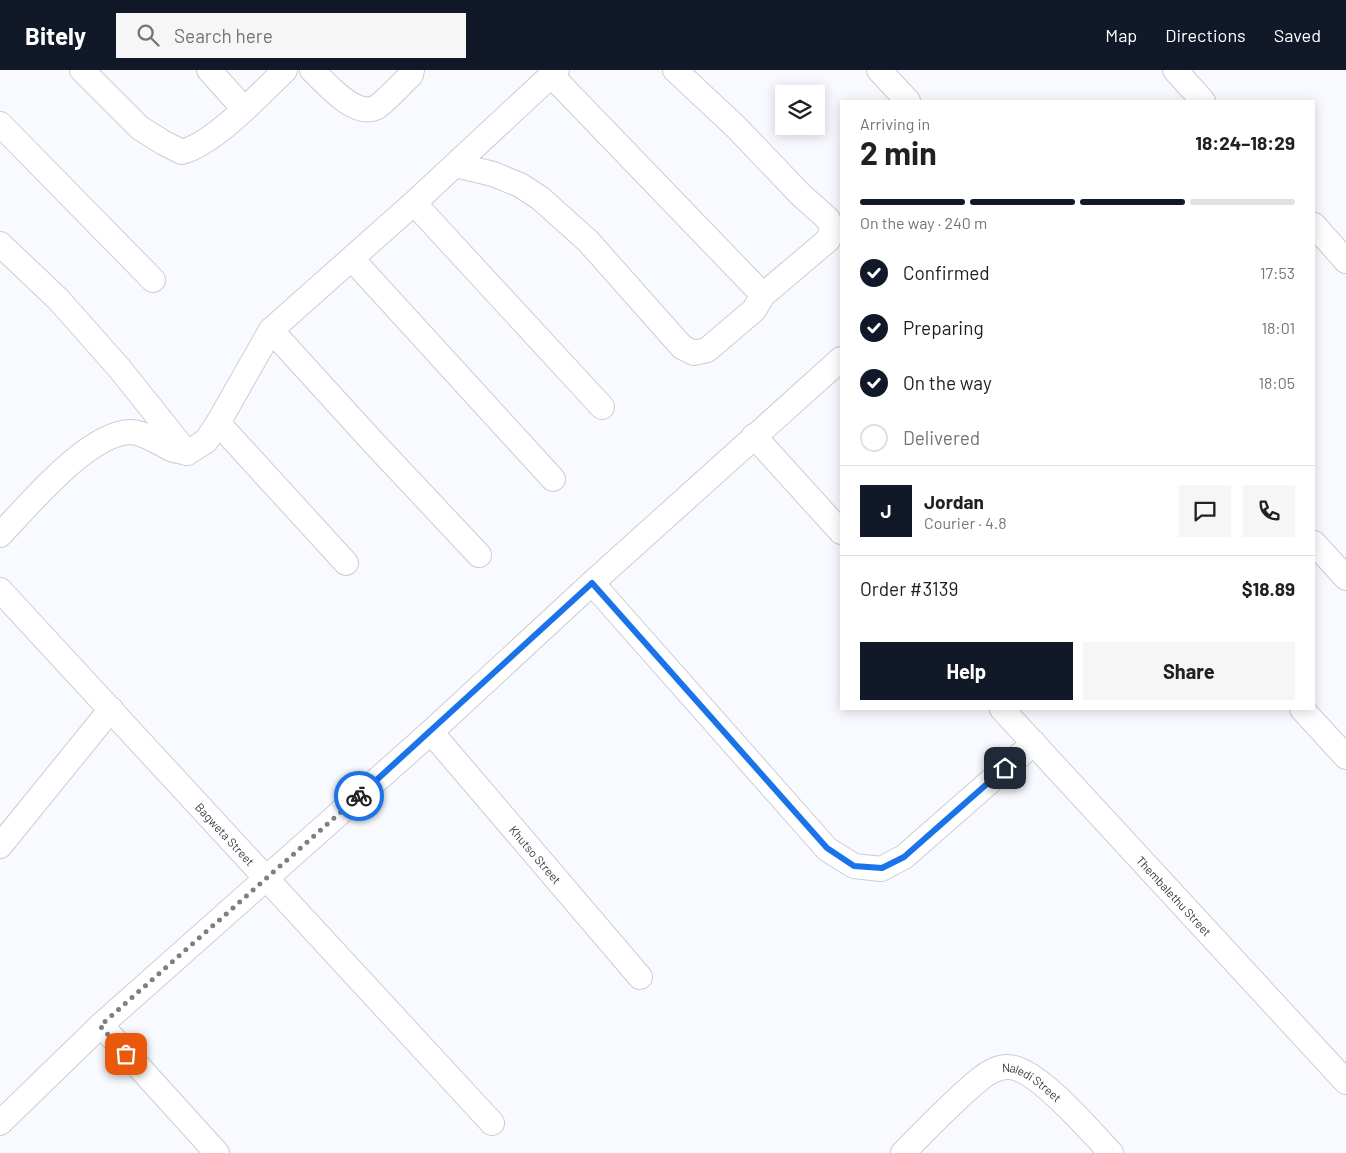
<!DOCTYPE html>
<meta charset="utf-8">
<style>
:root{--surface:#fff;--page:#f6f6f6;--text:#202124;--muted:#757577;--line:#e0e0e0;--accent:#111827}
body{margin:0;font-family:Barlow,sans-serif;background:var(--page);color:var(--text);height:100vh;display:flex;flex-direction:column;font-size:19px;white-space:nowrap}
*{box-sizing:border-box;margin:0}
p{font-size:16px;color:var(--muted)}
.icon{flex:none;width:28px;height:28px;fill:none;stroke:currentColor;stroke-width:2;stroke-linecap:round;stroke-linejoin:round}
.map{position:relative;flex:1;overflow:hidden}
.details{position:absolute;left:840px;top:30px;width:475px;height:610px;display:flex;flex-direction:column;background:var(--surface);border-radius:0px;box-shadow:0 2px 12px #0003}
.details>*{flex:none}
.buttons{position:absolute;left:775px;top:15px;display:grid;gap:10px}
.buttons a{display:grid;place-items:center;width:50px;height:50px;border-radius:0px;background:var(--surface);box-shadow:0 2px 12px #0003;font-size:25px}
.pin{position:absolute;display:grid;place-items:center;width:42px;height:42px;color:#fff;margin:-21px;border-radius:10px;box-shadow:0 2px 8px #0006}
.courier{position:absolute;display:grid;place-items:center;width:50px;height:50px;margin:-25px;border:4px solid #1a73e8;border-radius:50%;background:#fff;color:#222;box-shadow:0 1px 6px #0007}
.overview em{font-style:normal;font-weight:700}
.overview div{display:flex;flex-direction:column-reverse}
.overview{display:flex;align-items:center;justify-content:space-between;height:85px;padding:0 20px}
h1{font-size:32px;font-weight:700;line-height:38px}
.bar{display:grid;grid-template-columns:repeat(4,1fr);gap:8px 5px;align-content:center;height:60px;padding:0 20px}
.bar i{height:6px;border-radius:4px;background:var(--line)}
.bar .on{background:var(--accent)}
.bar p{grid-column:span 4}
.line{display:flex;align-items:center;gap:12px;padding:0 20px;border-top:1px solid var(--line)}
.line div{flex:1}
.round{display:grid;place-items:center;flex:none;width:52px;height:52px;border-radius:0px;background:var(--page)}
ol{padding:0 20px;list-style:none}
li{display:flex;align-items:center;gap:15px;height:55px}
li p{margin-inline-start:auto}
li .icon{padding:5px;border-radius:50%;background:var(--accent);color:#fff;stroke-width:4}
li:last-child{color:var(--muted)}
li i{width:28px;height:28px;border:2px solid var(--line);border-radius:50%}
.action{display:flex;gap:10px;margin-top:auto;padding:10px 20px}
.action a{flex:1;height:58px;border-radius:0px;background:var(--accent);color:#fff;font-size:20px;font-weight:700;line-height:58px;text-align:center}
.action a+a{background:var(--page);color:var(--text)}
header{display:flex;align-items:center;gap:30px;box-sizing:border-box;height:70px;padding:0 25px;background:var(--accent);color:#fff}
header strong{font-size:24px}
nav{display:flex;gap:28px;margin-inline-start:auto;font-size:18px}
.search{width:350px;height:45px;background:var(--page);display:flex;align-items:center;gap:12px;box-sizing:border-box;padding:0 18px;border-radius:0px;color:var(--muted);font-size:19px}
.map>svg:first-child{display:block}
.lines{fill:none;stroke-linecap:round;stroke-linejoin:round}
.minor-casing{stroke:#cbcdd2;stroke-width:26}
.minor{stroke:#fff;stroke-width:24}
.done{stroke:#7e7f82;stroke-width:5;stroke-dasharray:0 9}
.route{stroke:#1a73e8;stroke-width:6}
.labels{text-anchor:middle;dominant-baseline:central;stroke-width:5;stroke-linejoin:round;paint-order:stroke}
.street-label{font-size:12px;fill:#3c3d3f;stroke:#fff}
</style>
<header>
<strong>Bitely</strong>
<div class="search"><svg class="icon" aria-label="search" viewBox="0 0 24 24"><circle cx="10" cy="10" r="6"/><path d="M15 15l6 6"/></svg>Search here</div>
<nav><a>Map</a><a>Directions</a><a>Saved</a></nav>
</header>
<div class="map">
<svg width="1346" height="1083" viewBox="0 0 1346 1083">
<rect width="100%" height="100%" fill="#f8faff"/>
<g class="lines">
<!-- minor casing -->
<g class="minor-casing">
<g id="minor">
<path d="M 82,0 L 140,58 L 164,73 L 182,82 C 215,73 260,24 285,0"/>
<polyline points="209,0 244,39"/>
<path d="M 312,0 C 326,13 355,49 377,37 C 385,32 403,12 411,5 L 412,0"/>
<polyline points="879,0 908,31"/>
<polyline points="1175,0 1203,31"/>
<polyline points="551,5 763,225"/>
<polyline points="0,54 153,210"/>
<polyline points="456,95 493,104 520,115 540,128 588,171 682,277 694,283 707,280 754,240 763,225 828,170 832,160 828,149 801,125 736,57 675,0"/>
<polyline points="414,133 602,337"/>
<polyline points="1314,155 1346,191"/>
<polyline points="0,174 58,229 120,299 187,383"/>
<polyline points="352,189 553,409"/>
<polyline points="271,260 372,371 479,485"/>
<polyline points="218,353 346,493"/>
<polyline points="754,366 841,462"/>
<path d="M 0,465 C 28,436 88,363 130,362 C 143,362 157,372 169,378 C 174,381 181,381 187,383 L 206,371 L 218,353 L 271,260 L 414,133 L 557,0"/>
<polyline points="1314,473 1346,508"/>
<polyline points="592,513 827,779 854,796 881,799 904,787 1034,673"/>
<path id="s1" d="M 0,520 L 492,1053"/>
<path id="s2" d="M 1002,639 L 1346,1012"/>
<polyline points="1302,639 1346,687"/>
<path id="s3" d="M 431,662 L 640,907"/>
<polyline points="0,776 111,639"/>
<polyline points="101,955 217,1083"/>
<polyline points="0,1053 101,955 431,662 592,513 841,289"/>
<path id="s4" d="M 903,1083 C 928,1058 953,1031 980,1009 C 987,1003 998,997 1007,997 C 1035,995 1092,1063 1111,1083"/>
</g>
</g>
<!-- minor -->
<use href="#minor" class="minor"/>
</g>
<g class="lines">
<!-- done -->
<polyline class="done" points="126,984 100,956 359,726"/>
<!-- route -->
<polyline class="route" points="359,726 592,513 827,778 854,796 882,798 904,787 1005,698"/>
</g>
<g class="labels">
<!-- street labels -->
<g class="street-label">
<text stroke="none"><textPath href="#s1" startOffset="332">Bagweta Street</textPath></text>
<text stroke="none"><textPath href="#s3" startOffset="161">Khutso Street</textPath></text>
<text stroke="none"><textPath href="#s2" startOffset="254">Thembalethu Street</textPath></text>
<text stroke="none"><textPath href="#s4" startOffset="166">Naledi Street</textPath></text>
</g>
</g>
</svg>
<div class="buttons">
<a><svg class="icon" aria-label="layers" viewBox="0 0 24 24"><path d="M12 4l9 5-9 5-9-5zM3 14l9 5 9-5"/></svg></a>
</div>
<div class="pin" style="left:126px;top:984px;background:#ea580c"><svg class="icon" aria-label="bag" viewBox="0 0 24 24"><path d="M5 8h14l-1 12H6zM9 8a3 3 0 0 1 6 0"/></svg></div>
<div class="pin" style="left:1005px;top:698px;background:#1f2937"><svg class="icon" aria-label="home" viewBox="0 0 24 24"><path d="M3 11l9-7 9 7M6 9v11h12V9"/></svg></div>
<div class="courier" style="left:359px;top:726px"><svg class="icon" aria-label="bike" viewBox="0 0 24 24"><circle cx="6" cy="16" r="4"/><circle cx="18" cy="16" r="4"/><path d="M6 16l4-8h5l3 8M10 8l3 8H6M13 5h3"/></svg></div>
<section class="details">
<div class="overview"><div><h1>2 min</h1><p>Arriving in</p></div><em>18:24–18:29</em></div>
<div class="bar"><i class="on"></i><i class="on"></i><i class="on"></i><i></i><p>On the way · 240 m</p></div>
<ol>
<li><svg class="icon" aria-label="check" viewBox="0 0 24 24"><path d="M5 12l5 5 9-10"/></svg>Confirmed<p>17:53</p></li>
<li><svg class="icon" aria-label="check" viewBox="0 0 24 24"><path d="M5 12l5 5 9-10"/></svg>Preparing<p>18:01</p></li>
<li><svg class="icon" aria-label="check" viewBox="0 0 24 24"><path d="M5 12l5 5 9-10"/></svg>On the way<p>18:05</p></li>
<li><i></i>Delivered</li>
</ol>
<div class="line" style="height:90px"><b class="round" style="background:var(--accent);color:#fff">J</b><div><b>Jordan</b><p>Courier · 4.8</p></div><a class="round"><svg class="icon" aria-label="chat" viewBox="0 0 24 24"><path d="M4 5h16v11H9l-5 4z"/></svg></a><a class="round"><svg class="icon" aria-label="phone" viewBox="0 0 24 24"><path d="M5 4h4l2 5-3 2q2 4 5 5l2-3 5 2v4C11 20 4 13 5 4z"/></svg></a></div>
<div class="line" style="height:65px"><div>Order #3139</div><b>$18.89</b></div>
<div class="action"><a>Help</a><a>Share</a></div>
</section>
</div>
